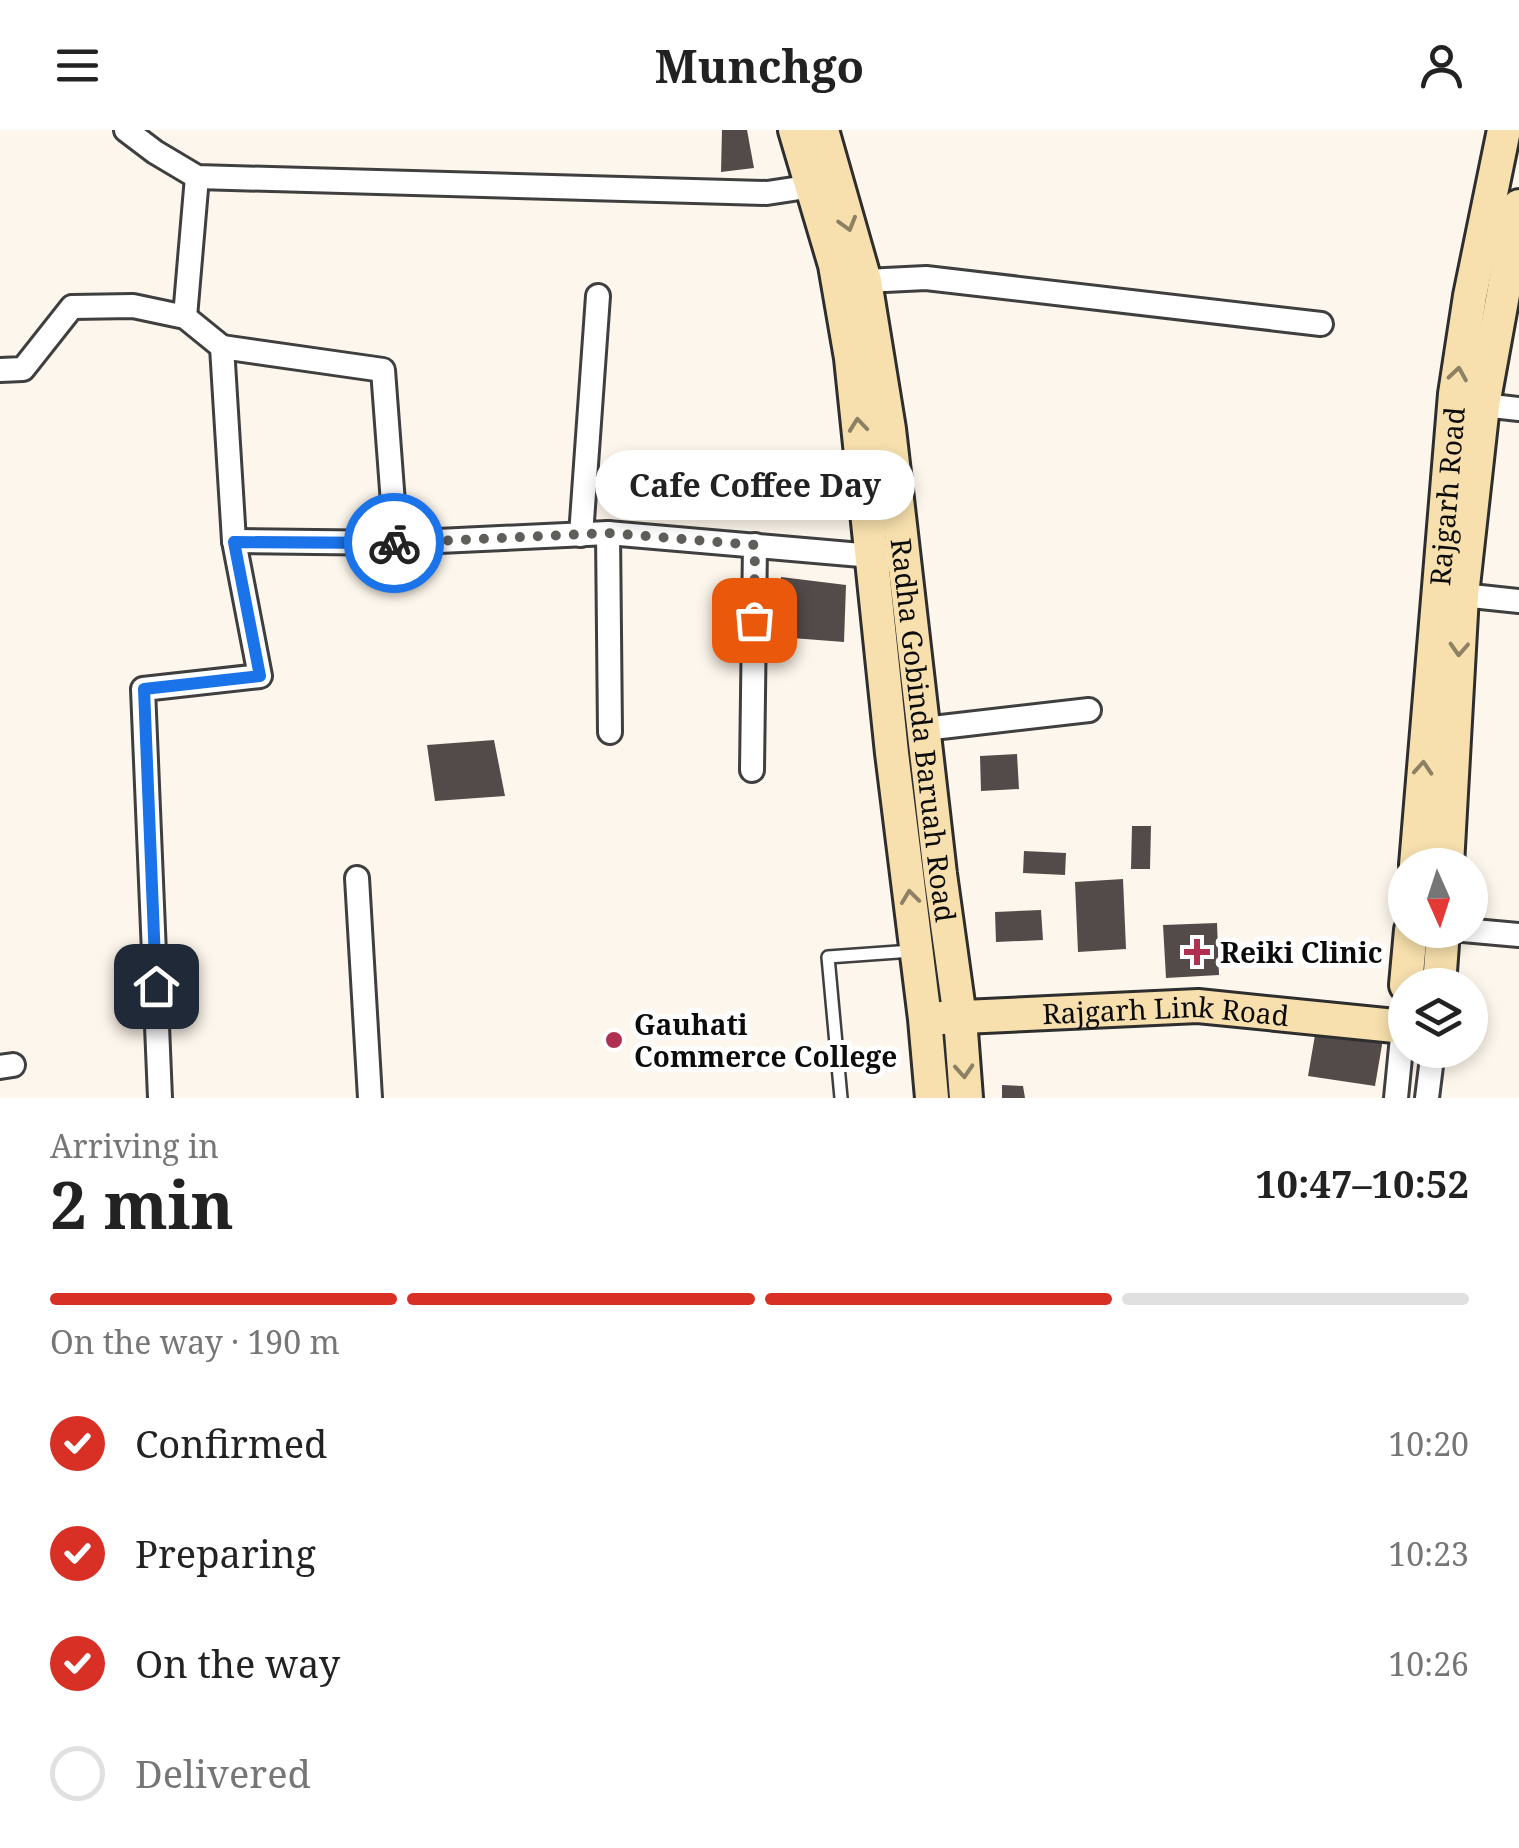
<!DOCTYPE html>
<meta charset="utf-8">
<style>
:root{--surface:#fff;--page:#f2f2f2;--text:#222;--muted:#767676;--line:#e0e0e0;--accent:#d93025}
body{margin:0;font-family:"Noto Serif",serif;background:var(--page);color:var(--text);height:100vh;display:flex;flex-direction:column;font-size:38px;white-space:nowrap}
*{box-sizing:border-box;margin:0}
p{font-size:32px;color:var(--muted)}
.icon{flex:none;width:55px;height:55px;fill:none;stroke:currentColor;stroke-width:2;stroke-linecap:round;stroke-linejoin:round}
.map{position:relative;height:968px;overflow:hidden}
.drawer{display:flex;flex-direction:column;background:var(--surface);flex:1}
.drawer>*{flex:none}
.needle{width:65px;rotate:177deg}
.buttons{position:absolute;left:1388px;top:718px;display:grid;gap:20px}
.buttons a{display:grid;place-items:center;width:100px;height:100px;border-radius:50%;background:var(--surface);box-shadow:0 5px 15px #0003;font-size:50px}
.pin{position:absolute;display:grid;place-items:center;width:85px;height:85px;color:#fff;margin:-42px;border-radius:20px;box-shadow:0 5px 15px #0006}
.courier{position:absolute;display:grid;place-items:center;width:100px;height:100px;margin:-50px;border:8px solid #1a73e8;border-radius:50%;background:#fff;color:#222;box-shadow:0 2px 12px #0007}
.bubble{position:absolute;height:70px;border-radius:35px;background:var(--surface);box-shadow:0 5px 15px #0003;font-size:32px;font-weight:700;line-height:70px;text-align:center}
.headline em{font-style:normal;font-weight:700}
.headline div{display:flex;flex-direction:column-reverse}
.headline{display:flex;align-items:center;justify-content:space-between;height:170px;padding:0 50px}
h1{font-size:65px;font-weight:700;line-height:75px}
.bar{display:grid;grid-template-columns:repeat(4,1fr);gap:15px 10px;align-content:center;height:120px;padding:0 50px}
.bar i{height:12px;border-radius:8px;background:var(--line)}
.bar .active{background:var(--accent)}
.bar p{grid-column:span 4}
ol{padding:0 50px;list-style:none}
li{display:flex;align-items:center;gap:30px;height:110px}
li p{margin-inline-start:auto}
li .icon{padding:10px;border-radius:50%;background:var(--accent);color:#fff;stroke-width:4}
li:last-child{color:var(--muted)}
li i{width:55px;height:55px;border:5px solid var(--line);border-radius:50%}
header{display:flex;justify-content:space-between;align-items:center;height:130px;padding:0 50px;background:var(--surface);font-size:45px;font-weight:700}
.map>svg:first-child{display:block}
.building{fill:#534b49}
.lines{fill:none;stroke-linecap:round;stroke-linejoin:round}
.service-casing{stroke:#3f3f3f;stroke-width:16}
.minor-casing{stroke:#3f3f3f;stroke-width:28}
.secondary-casing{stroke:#2e2e2e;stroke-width:38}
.service{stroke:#fff;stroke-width:11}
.minor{stroke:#fff;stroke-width:22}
.secondary{stroke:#f7e0ad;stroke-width:32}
.oneway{stroke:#8d8165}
.done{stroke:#605e5a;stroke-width:10;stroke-dasharray:0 18}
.route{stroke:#1a73e8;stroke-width:12}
.poi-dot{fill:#ae3151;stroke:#fff;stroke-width:4}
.labels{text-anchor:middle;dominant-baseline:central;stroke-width:10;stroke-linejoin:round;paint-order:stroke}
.street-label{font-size:28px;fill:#0c0c0c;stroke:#fff}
.poi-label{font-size:28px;font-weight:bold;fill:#0c0c0c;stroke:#fff;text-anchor:start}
</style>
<header><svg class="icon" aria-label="menu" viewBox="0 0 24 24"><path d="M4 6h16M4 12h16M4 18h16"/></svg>Munchgo<svg class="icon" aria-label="person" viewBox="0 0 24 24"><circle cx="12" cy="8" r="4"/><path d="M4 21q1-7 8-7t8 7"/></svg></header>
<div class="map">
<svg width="1519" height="968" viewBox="0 0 1519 968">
<rect width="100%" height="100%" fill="#fdf6ec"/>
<!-- building -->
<g class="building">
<polygon points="722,0 747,0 754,38 721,42"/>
<polygon points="781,447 846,455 844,512 779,507"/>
<polygon points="494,610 505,666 435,671 427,615"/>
<polygon points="1017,624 1019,659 981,661 980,626"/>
<polygon points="1132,696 1151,696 1150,739 1131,739"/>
<polygon points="1024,721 1066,723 1065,745 1023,743"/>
<polygon points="1123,749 1126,819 1078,822 1075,752"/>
<polygon points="1041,780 1043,810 996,812 995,782"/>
<polygon points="1217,793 1219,845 1166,848 1163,795"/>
<polygon points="1316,899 1383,909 1375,956 1308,946"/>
<polygon points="1002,955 1023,956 1025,968 1002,968"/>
</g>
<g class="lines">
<!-- service casing -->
<g class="service-casing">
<polyline id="service" points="841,968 828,827 912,821"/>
</g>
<!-- minor casing -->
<g class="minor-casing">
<g id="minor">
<polyline points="126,0 155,22 197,47 767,63 813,56"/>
<polyline points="865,151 926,148 1321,194"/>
<polyline points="185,187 197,47"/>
<polyline points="222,217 383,240 396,413"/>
<polyline points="0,240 23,239 72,177 133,176 185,187 222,217 234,411 260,546 143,559 160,968"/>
<polyline points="1483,275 1519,279"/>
<polyline points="608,403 610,602"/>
<polyline points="581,405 598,166"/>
<polyline points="234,411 396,413 608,403 884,427"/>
<polyline points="1462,465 1519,471"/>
<polyline points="924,599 1089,580"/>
<polyline points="752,640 755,415"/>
<polyline points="357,748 370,968"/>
<polyline points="1463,800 1519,805"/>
<polyline points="0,937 13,935"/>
<polyline points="1396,968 1403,897"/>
<polyline points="1427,968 1433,920"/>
</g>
</g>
<!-- secondary casing -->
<g class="secondary-casing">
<g id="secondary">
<polyline points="795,0 835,135 851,228 892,623 925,889 932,968"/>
<path id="s1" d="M 822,0 L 865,151 L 889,299 L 940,744 L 960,888 L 966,968"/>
<path id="s2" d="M 1416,735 L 1455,264 L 1470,166 L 1504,0"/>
<polyline points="1447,735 1462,465 1483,275 1519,76"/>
<polyline points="1406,855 1411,800"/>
<polyline points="1439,855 1443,800"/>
<path id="s3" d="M 941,888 L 1198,876 L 1405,897"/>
</g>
</g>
<!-- service -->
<use href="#service" class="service"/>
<!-- minor -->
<use href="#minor" class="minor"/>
<!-- secondary -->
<use href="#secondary" class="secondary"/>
</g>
<!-- one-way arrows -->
<defs><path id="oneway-chevron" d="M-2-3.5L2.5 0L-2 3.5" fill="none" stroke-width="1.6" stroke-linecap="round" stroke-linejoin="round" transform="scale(2.5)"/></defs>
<g class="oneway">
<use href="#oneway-chevron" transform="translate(848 94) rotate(74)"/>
<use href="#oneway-chevron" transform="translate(1458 244) rotate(-81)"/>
<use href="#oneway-chevron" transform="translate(858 295) rotate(-96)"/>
<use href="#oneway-chevron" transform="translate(1459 519) rotate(93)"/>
<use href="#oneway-chevron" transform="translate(1423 638) rotate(-86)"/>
<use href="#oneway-chevron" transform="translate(910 767) rotate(-97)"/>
<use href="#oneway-chevron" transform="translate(964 941) rotate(86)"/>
</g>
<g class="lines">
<!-- done -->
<polyline class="done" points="394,413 608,403 755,415 754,490"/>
<!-- route -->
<polyline class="route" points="156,856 144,559 260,546 234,412 394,413"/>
</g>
<!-- markers -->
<g class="poi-dot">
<path d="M1192 807h10v10h10v10h-10v10h-10v-10h-10v-10h10z"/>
<circle cx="614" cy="910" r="10"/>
</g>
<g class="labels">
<!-- street labels -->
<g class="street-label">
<text stroke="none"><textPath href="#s2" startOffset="370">Rajgarh Road</textPath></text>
<text stroke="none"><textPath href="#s1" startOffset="610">Radha Gobinda Baruah Road</textPath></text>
<text stroke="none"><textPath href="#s3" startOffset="225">Rajgarh Link Road</textPath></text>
</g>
<!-- poi labels -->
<g class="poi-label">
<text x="1220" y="822">Reiki Clinic</text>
<text x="634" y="894">Gauhati<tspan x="634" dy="32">Commerce College</tspan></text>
</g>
</g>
</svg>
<div class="buttons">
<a><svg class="needle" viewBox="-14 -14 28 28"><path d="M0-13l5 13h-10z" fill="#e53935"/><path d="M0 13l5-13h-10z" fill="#767676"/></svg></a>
<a><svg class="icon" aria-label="layers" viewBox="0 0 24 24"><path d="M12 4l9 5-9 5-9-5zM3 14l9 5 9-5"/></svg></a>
</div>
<div class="pin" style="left:754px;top:490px;background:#ea580c"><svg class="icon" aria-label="bag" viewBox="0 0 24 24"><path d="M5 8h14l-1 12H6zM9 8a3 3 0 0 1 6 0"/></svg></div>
<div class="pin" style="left:156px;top:856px;background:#1f2937"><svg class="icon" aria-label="home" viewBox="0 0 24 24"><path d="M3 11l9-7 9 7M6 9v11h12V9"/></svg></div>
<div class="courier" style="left:394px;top:413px"><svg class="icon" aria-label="bike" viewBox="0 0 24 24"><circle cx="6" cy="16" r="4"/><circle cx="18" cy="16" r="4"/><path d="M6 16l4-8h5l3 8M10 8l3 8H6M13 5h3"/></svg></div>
<div class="bubble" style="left:595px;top:320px;width:320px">Cafe Coffee Day</div>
</div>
<section class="drawer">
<div class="headline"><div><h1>2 min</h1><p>Arriving in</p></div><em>10:47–10:52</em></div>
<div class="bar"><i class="active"></i><i class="active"></i><i class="active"></i><i></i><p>On the way · 190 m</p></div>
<ol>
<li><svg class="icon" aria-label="check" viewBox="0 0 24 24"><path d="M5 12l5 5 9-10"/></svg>Confirmed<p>10:20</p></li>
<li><svg class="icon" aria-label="check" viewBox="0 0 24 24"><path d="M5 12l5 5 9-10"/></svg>Preparing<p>10:23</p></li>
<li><svg class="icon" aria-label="check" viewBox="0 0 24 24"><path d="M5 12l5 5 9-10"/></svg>On the way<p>10:26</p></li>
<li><i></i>Delivered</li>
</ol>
</section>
